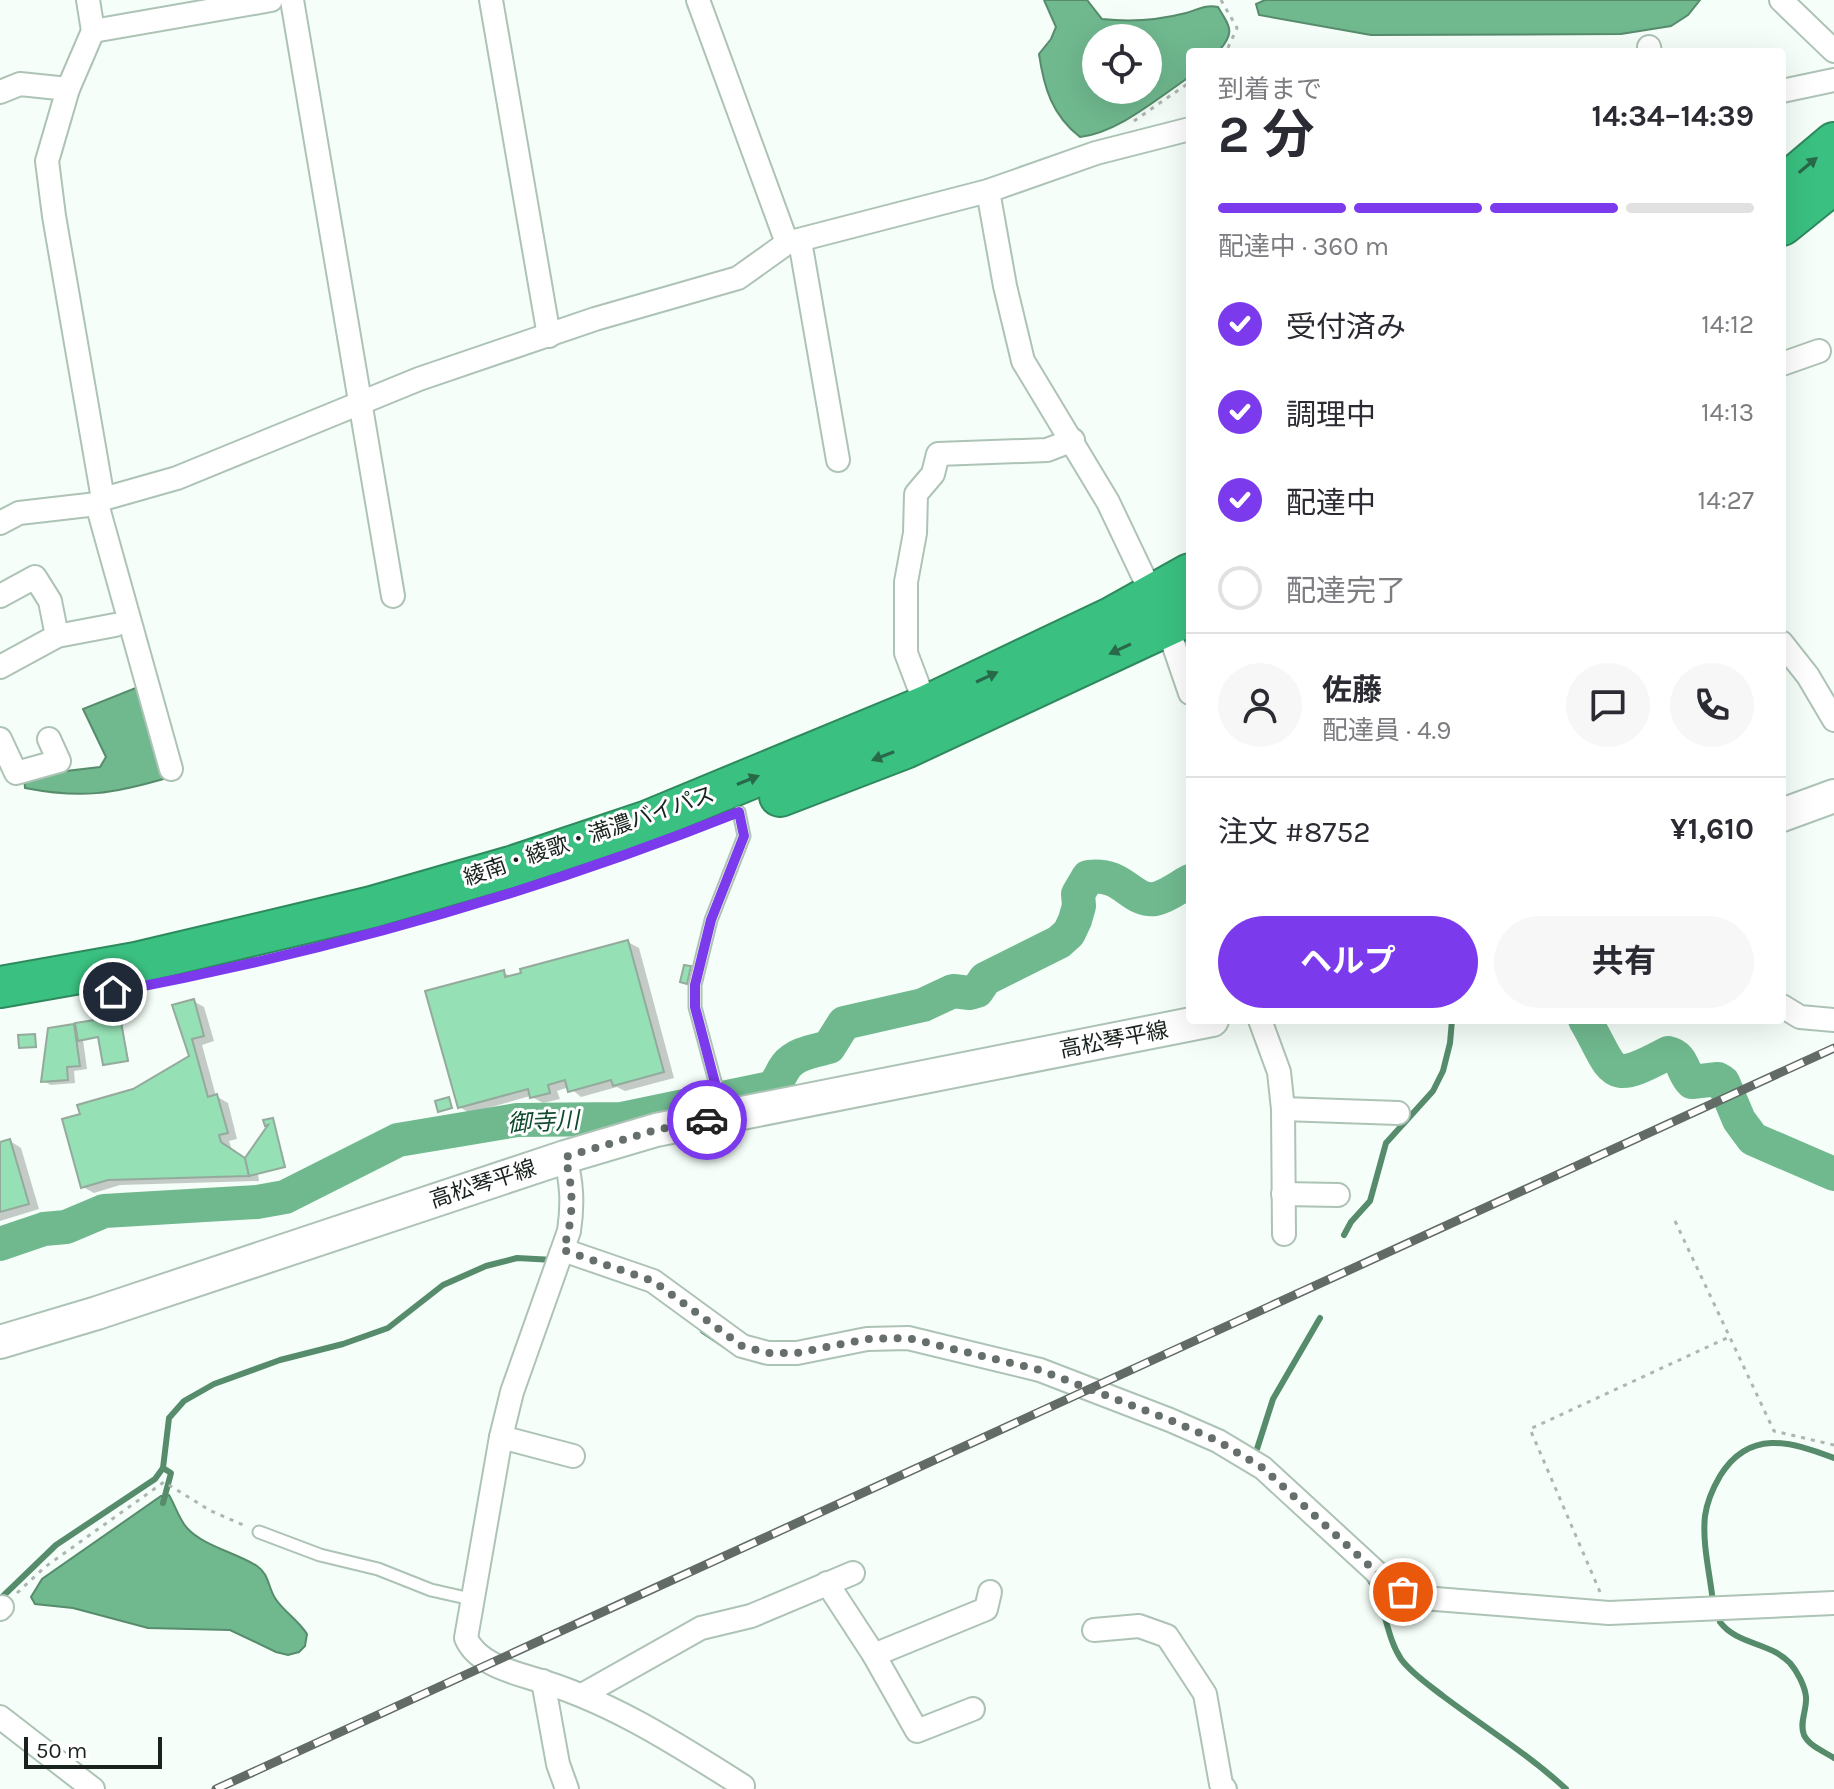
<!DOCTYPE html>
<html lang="ja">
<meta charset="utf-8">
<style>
:root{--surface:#fff;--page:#f7f7f7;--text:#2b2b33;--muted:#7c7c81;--line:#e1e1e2;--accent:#7c3aed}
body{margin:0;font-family:Karla,"Noto Sans JP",sans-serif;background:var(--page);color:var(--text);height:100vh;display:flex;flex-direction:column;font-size:30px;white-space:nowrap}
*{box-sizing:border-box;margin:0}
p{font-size:26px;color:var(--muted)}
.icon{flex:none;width:44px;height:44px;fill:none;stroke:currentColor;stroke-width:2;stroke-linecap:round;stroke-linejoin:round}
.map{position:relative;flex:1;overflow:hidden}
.drawer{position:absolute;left:1186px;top:48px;width:600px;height:976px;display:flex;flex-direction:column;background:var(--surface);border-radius:8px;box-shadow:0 8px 32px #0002}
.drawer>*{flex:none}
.fabs{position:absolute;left:1082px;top:24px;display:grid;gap:16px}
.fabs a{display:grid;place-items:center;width:80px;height:80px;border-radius:50%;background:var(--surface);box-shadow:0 8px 32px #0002;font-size:40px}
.scale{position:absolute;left:24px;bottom:20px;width:138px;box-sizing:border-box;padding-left:8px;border:4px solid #19221c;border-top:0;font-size:22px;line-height:28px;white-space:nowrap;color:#19221c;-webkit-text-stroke:6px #fff;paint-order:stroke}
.pin{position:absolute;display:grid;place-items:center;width:68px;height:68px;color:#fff;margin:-34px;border:4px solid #fff;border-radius:50%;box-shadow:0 2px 8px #0007}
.courier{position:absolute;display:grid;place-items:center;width:80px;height:80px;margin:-40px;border:6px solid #7c3aed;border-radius:50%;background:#fff;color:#222;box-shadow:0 2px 10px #0007}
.head em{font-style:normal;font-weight:700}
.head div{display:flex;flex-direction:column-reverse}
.head{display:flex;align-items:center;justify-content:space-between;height:136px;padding:0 32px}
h1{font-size:52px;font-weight:700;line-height:60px}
.bar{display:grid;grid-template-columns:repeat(4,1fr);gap:12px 8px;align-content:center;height:96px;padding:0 32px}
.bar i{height:10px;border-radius:6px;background:var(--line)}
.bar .active{background:var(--accent)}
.bar p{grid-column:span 4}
.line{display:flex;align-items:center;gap:20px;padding:0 32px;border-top:2px solid var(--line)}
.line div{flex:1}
.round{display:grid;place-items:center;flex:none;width:84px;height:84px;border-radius:42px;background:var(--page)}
ol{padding:0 32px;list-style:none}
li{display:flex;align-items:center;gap:24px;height:88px}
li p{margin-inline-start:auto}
li .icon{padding:8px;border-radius:50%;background:var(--accent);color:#fff;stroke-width:4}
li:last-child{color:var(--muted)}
li i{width:44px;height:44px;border:4px solid var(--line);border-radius:50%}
.button{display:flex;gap:16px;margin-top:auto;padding:16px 32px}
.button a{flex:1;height:92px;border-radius:48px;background:var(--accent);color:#fff;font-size:32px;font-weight:700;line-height:92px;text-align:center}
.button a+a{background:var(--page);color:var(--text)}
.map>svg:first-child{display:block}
.water{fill:#70b98f;stroke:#568c6c;stroke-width:2;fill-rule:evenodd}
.shadow{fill:#0003}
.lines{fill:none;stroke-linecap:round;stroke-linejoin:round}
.stream{stroke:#568c6c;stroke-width:6}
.river{stroke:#70b98f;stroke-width:34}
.building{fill:#95e0b4;stroke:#94aa9c;stroke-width:2}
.lane-casing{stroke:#adc3b5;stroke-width:15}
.street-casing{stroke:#adc3b5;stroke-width:26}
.secondary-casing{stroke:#adc3b5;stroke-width:36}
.highway-casing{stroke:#2e895d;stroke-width:44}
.path{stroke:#adb6b0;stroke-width:3;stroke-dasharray:4 6;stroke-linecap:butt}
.lane{stroke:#fff;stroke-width:11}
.street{stroke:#fff;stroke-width:22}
.secondary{stroke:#fff;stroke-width:32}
.highway{stroke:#3ac080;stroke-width:40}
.rail-casing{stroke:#626b65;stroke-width:9}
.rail{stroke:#fff;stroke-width:6;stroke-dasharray:18;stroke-linecap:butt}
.oneway{fill:#286949}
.done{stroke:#666f69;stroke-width:8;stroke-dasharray:0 14.4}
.route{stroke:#7c3aed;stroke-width:10}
.labels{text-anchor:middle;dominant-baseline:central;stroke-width:6;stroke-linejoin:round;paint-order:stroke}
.street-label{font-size:22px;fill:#19221c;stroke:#fff}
.water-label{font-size:24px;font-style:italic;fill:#104a2e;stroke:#fff}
</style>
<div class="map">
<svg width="1834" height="1789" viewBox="0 0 1834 1789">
<rect width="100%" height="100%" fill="#f5fef8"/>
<!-- water -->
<g class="water">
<path d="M 1044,0 L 1087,0 L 1102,19 C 1129,22 1159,20 1186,13 C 1197,10 1206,4 1218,7 C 1230,27 1236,32 1218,52 L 1190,52 L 1190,75 L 1185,80 C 1154,101 1118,132 1080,137 C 1052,115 1044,88 1039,54 L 1051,39 L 1056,27 ZM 1148,38 L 1148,90 L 1096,90 L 1096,38 Z"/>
<polygon points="1265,0 1700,0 1688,15 1671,26 1621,34 1371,35 1259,15 1256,4"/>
<path d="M 138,687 L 167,778 C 112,794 82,799 25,788 L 24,776 L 100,767 L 106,757 L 83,709 Z"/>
<path d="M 169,1495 C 175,1505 179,1519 187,1528 C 203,1546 237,1553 257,1566 C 269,1574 268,1587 275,1598 C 283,1611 298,1620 307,1634 L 305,1646 L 299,1652 L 288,1655 L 276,1652 L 230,1630 L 148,1628 L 73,1608 L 35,1604 L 31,1597 L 42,1579 L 161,1496 Z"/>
</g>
<!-- shadow -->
<g class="shadow">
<polygon points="628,942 639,948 674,1078 625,1091 617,1087 581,1097 569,1087 557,1091 560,1099 543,1103 530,1096 470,1113 459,1107 503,972 512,977"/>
<polygon points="193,1001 204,1007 214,1041 202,1045 216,1096 228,1103 237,1139 229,1141 232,1150 245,1159 270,1127 266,1125 272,1120 286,1167 258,1174 259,1181 120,1185 94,1193 83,1187 82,1115 134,1091 191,1057 174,1006"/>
<polygon points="120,1018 129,1061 106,1065 100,1037 83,1040 87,1069 74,1071 75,1083 51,1085 43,1081 74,1026 78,1029"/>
<polygon points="10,1141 21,1148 39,1209 0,1221 0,1144"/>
</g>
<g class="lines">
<!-- stream -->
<g class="stream">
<polyline points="1344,1235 1351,1222 1370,1201 1386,1143 1433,1091 1443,1071 1450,1043 1452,1020"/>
<polyline points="703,1331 727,1347"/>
<polyline points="1257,1449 1273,1399 1320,1318"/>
<polyline points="163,1503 171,1473 163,1468"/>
<path d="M 1369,1579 C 1386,1603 1385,1635 1401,1659 C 1411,1673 1429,1685 1443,1696 C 1484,1727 1528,1754 1566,1789"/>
<polyline points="0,1599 56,1545 155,1479 163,1468 169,1418 184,1401 214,1384 280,1360 343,1344 388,1328 443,1285 486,1266 517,1258 554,1260"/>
<path d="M 1713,1602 C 1710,1574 1702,1544 1705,1516 C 1707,1502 1713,1488 1720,1476 C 1749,1429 1790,1441 1834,1458"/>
<path d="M 1720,1622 C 1737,1645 1770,1642 1790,1663 C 1797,1671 1805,1686 1806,1697 C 1807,1710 1799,1723 1804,1735 C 1809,1746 1825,1752 1834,1758"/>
</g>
<!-- river -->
<g class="river">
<path d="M 1585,1020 C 1616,1073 1606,1086 1668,1053 C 1684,1056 1682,1073 1692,1082 L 1718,1079 L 1723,1082 L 1739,1120 L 1753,1139 L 1834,1174"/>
<path d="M 0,1244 L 44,1229 L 66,1227 L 104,1211 L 257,1202 L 285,1197 L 398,1140 L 517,1120 L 622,1119 L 771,1088 C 779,1082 780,1074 786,1066 C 796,1053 815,1051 829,1047 L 844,1023 L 923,1005 L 953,991 L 970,993 L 977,991 L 985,979 L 1059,942 L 1069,933 L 1075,920 L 1079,906 L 1078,894 L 1088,877 C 1124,872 1130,902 1155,899 C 1166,897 1179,887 1190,881"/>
</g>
</g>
<!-- building -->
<g class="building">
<polygon points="628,940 664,1072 613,1086 611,1080 568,1092 565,1080 548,1085 550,1093 530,1098 528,1089 458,1108 425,991 504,970 505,977 521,973 520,969"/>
<polygon points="684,965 691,966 687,984 680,982"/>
<polygon points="194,999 204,1036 192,1039 208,1097 217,1094 228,1133 219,1135 221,1142 245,1158 249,1176 108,1180 81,1188 62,1119 80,1114 77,1105 133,1089 189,1056 172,1005"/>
<polygon points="120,1016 128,1061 103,1065 98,1037 78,1041 75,1023"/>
<polygon points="74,1024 80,1066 67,1067 68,1080 41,1082 48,1028"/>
<polygon points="35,1034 36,1047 19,1048 18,1035"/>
<polygon points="449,1097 452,1108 438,1112 435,1101"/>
<polygon points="273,1118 285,1167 249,1176 245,1158 268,1125 265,1126 263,1120"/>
<polygon points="10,1139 29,1204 0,1212 0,1142"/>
</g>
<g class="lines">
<!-- lane casing -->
<g class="lane-casing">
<g id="lane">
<polyline points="724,1115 695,1007 695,985 711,920 744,836 739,812"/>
<polyline points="259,1532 320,1555 378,1569 431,1590 471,1599"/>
</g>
</g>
<!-- street casing -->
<g class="street-casing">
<g id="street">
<polyline points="88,0 93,31 68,89 47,161 54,216 103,499"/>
<polyline points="292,0 393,596"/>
<polyline points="491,0 549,336"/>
<polyline points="698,0 787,243"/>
<polyline points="1781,0 1834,51"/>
<polyline points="93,31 271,0"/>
<polyline points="1649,47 1650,52"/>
<polyline points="1782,91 1834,80"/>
<polyline points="0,92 20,84 68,89"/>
<polyline points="988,191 1005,286 1023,361 1108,502 1167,626 1190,693"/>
<polyline points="800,241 838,460"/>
<polyline points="1782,364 1819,351"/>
<polyline points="97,504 171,769"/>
<polyline points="0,523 19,513 97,504 103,499 177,478 419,379 595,319 738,278 787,243 988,191 1096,153 1190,129"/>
<polyline points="0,596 35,577 50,601 57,636"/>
<polyline points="1782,643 1808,676 1834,720"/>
<polyline points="0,667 57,636 115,625"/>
<polyline points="926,706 906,653 906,582 915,533 916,494 933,474 938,454 1047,450 1073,440"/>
<polyline points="0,739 16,773 59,761 49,739"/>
<polyline points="1782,1006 1800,1017 1834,1020"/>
<polyline points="1260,1020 1279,1072 1283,1109 1284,1234"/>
<polyline points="1283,1109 1398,1113"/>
<path d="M 565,1157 C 572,1183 573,1204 569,1231 L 512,1392 L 501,1437 L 466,1638 C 476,1662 508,1671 531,1678 C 609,1700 675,1743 743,1786"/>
<polyline points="1283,1194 1338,1195"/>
<polyline points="563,1250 653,1281 742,1346 768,1353 797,1353 867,1339 908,1338 1040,1370 1170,1420 1218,1441 1263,1468 1387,1582 1403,1592 1423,1598 1609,1613 1834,1603"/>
<polyline points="501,1437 573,1456"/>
<polyline points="827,1583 874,1655 917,1731 973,1709"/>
<polyline points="0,1609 2,1607"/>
<polyline points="1094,1630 1139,1626 1167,1636 1205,1694 1221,1784 1225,1789"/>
<polyline points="874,1655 986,1609 990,1592"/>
<polyline points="543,1681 558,1764 567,1789"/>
<polyline points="582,1695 701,1628 751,1616 853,1573"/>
<polyline points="0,1717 93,1789"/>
</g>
</g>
<!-- secondary casing -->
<g class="secondary-casing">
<g id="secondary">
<polyline points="1782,815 1834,796"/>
<polyline points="0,1342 97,1313 565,1157 656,1130 1212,1020"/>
</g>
</g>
<!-- highway casing -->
<g class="highway-casing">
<g id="highway">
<polyline points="1782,187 1834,143"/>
<polyline points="1782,225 1834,183"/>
<polyline points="780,796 905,748 1190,615"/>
<polyline points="0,987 136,963 372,907 511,867 648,821 926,706 1113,617 1190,574"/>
</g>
</g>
<!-- path -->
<g class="path">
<polyline points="1221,0 1237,28 1226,52"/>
<polyline points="1134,121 1190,82"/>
<polyline points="1675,1221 1774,1431 1834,1445"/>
<polyline points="1600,1592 1530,1429 1729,1337"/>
<polyline points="17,1593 45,1567 164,1482 211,1511 248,1527"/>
</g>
<!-- lane -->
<use href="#lane" class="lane"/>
<!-- street -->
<use href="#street" class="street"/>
<!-- secondary -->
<use href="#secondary" class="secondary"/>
<!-- highway -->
<use href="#highway" class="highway"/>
<!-- rail casing -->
<g class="rail-casing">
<polyline id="rail" points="216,1789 1834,1048"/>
</g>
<!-- rail -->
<use href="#rail" class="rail"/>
</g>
<!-- one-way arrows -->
<defs><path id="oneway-solid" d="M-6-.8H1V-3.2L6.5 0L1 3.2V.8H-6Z" transform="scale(2)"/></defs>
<g class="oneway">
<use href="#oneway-solid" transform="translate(1808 165) rotate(-40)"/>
<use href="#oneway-solid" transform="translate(1120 649) rotate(155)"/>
<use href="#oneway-solid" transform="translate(987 677) rotate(-25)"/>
<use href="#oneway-solid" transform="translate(883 756) rotate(159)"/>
<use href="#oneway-solid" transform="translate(748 780) rotate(-22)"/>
</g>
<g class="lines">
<!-- done -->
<path class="done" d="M 707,1120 L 656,1130 L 565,1157 C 574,1190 574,1218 563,1250 L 653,1281 L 742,1346 L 768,1353 L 797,1353 L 867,1339 L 908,1338 L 1040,1370 L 1170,1420 L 1218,1441 L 1263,1468 L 1387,1582 L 1403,1592"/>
<!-- route -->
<path class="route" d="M 113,992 C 326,952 538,892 739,812 L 744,836 L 711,920 L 695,985 L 695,1007 L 724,1117 L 707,1120"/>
</g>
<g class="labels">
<!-- street labels -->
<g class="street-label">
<text transform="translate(589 836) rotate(-19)">綾南・綾歌・満濃バイパス</text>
<text transform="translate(1114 1040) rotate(-11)">高松琴平線</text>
<text transform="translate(483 1184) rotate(-18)">高松琴平線</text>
</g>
<!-- water labels -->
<g class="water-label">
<text transform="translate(543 1122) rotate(-3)">御寺川</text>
</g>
</g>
</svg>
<div class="fabs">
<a><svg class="icon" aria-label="locate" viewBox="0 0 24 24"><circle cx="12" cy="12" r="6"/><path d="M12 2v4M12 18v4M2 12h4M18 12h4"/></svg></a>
</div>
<div class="scale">50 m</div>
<div class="pin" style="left:1403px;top:1592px;background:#ea580c"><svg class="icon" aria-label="bag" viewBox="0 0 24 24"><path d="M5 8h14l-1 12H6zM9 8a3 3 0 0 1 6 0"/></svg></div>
<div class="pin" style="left:113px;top:992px;background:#1f2937"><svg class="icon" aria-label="home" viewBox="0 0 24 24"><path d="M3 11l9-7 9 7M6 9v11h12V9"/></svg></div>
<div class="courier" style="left:707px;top:1120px"><svg class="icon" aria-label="car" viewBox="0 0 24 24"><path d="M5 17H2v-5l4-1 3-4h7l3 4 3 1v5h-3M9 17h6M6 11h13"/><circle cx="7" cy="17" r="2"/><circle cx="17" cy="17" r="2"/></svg></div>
<section class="drawer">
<div class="head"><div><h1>2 分</h1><p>到着まで</p></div><em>14:34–14:39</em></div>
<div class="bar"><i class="active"></i><i class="active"></i><i class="active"></i><i></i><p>配達中 · 360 m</p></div>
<ol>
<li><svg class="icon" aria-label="check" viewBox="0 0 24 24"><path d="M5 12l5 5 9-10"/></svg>受付済み<p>14:12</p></li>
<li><svg class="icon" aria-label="check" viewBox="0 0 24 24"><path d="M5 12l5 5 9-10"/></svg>調理中<p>14:13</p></li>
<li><svg class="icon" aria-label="check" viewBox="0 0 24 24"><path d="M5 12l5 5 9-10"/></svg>配達中<p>14:27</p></li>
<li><i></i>配達完了</li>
</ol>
<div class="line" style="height:144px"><a class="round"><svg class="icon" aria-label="person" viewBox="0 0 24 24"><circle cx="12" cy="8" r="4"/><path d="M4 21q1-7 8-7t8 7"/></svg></a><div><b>佐藤</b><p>配達員 · 4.9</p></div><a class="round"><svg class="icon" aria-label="chat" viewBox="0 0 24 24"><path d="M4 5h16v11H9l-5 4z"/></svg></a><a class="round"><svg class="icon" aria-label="phone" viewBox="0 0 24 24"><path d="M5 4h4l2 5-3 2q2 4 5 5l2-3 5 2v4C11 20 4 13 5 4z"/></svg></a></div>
<div class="line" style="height:104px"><div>注文 #8752</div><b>¥1,610</b></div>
<div class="button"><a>ヘルプ</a><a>共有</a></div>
</section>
</div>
